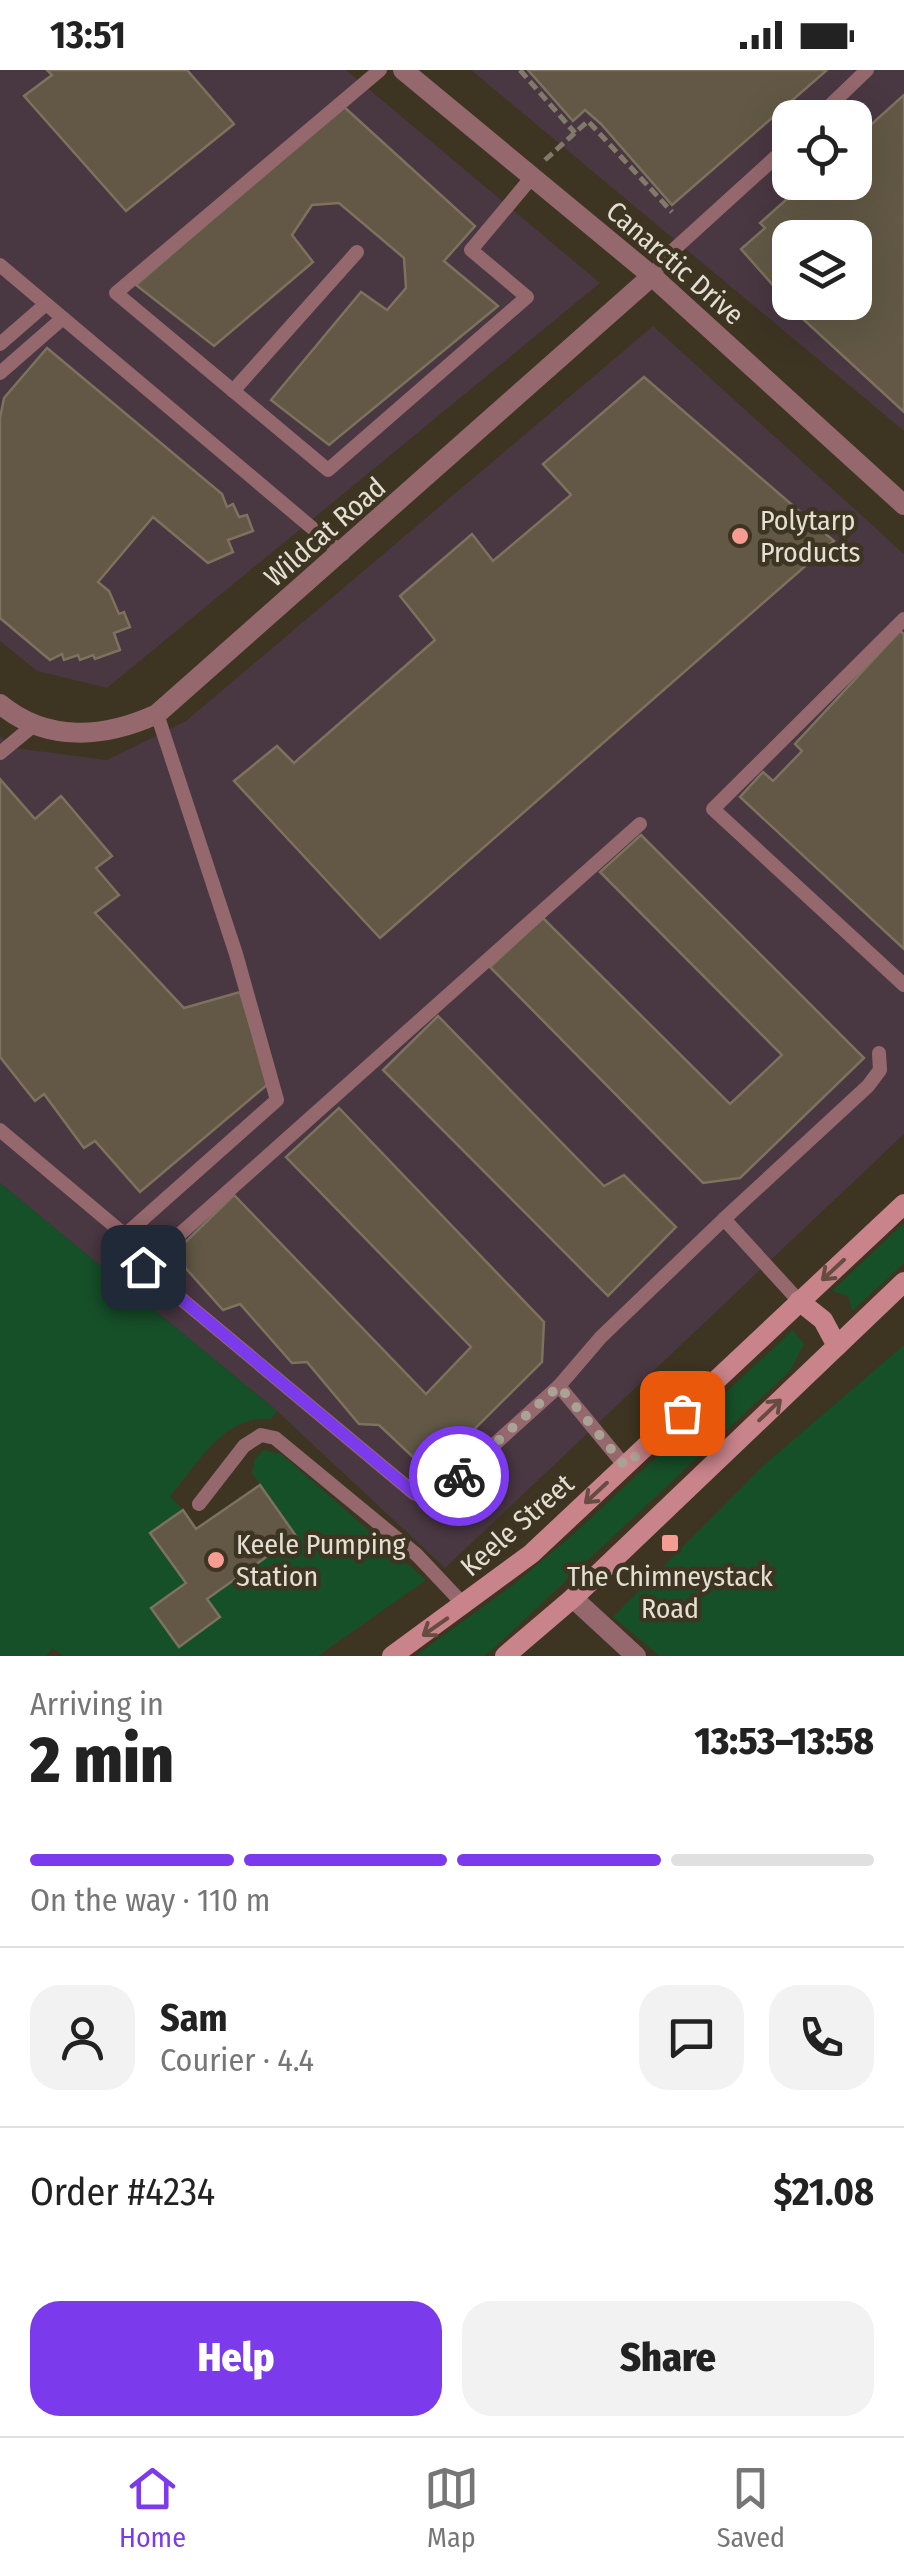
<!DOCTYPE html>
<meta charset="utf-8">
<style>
:root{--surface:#fff;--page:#f2f2f2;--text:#222;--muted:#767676;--line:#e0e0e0;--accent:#7c3aed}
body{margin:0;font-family:"Fira Sans Condensed",sans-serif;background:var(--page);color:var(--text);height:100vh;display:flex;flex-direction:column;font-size:38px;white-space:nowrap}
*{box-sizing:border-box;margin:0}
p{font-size:32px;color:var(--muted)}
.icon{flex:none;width:55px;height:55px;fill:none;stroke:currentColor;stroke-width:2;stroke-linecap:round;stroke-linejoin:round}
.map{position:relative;height:1586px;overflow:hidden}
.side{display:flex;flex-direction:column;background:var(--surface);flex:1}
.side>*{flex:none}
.buttons{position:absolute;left:772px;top:30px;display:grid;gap:20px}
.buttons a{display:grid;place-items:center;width:100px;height:100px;border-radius:20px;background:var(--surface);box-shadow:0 10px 40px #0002;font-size:50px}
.pin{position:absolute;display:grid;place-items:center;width:85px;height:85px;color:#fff;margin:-42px;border-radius:20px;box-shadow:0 5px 15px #0006}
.courier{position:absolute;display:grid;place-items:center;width:100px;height:100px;margin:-50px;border:8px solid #7c3aed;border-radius:50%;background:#fff;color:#222;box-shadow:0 2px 12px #0007}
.overview em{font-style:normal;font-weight:800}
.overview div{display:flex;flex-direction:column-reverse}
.overview{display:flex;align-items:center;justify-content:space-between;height:170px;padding:0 30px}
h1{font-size:65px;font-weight:800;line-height:75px}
.bar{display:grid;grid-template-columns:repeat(4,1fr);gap:15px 10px;align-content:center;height:120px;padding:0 30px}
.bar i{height:12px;border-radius:8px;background:var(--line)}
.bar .current{background:var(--accent)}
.bar p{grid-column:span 4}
.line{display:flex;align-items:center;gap:25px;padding:0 30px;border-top:2px solid var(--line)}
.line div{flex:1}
.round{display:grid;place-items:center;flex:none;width:105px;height:105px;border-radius:30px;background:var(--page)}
.cta{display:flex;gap:20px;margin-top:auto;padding:20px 30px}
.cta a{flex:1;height:115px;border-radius:30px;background:var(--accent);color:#fff;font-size:40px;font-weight:800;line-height:115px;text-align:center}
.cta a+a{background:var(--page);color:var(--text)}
.status{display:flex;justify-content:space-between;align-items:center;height:70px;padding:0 50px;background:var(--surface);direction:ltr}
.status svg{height:28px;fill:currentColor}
.menu{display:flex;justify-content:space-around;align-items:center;height:140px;border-top:2px solid var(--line);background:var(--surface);font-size:28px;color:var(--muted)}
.menu a{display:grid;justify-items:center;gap:5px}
.menu .current{color:var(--accent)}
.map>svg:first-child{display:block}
.industrial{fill:#493741;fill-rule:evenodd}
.green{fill:#165029}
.building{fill:#625845;stroke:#7c725e;stroke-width:2.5;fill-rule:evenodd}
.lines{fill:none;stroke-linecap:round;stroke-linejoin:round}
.path{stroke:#81796a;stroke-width:5;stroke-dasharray:10 5;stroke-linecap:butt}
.lane{stroke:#94686d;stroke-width:14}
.street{stroke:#94686d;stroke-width:20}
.secondary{stroke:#c8838b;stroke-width:20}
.oneway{stroke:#674c42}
.done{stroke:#aaa395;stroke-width:10;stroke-dasharray:0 18}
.route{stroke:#7c3aed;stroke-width:12}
.poi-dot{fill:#f59c93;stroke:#3e3422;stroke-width:4}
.labels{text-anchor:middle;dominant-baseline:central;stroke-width:9;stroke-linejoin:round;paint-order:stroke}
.street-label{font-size:28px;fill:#e4dfd3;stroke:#3e3422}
.poi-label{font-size:28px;fill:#e4dfd3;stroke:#3e3422;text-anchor:start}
</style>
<div class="status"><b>13:51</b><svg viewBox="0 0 49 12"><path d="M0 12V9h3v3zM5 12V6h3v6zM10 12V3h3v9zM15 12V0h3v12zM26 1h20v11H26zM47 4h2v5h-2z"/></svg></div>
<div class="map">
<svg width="904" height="1586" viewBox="0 0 904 1586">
<rect width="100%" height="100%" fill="#3e3422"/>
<!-- industrial -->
<g class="industrial">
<polygon points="0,0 346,0 600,213 107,618 37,601 0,571"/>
<path d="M 471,0 L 904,0 L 904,361 ZM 790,48 L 855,48 L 855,112 L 790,112 ZM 790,168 L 855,168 L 855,232 L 790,232 Z"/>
<polygon points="653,256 904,484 904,1064 445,1498 277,1341 0,1113 0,666 15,678 107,690 186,651"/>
</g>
<!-- green -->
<g class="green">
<path d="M 0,1113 L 277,1341 L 271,1349 C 223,1345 199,1393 170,1426 L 183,1440 L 151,1463 L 186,1513 L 179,1576 L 220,1547 L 207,1529 L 296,1466 L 252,1403 L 255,1389 L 264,1380 L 281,1384 L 426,1510 L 318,1586 L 63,1586 L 53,1578 L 46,1586 L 0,1586 Z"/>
<polygon points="904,1153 904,1193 852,1241 848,1226 832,1221"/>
<polygon points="793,1260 804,1274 790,1301 492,1580 484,1586 415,1586 512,1516 575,1463"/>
<polygon points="904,1275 904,1586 660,1586 613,1547 764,1395"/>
</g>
<!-- building -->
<g class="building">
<polygon points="47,0 187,0 234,54 126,141 24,26 52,5"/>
<polygon points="528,0 827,0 672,135 601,54 585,40 573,51"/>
<path d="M 904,25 L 904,342 L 802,248 L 741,179 L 765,158 L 760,153 L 806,112 L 855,112 L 855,69 ZM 790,168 L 855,168 L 855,232 L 790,232 Z"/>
<polygon points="343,36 475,156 444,191 498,236 329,375 271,330 361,222 387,240 406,218 404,188 339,133 312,135 292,165 313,192 214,276 136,215"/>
<polygon points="47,278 222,424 227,437 233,434 239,447 247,445 253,461 228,470 233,482 208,493 153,447 98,512 109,521 119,544 124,542 130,557 114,563 120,580 95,589 93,585 80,590 78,585 64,590 62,584 50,590 0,548 0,348 4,328"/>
<polygon points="644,307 834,471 380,868 234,711 277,676 294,693 435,570 400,526 472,464 493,491 571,425 543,394"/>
<polygon points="900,561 904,564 904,879 740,727 763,702 773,711 802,681 795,674"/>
<polygon points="0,709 35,749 61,726 112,786 96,798 119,825 95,843 184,938 240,922 268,1014 140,1122 95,1071 84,1078 44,1024 35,1031 0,987"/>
<polygon points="641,765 864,988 740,1108 703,1113 490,897 543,848 730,1034 782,985 600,802"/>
<polygon points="438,946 604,1116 624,1105 676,1157 608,1226 383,1000"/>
<polygon points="339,1038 544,1252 542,1292 430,1403 379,1355 359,1354 307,1292 292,1293 240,1234 223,1240 173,1184 234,1125 426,1324 471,1277 286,1087"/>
<polygon points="260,1415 296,1466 207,1529 220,1547 179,1577 151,1538 186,1513 150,1463 183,1440 196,1459"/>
</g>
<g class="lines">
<!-- path -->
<g class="path">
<polyline points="520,0 575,63"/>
<polyline points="545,90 588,51 672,142"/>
</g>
<!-- lane -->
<g class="lane">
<polyline points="380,0 116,223 328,400 527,227 471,180 532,107"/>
<polyline points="817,48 867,0"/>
<polyline points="0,195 343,484"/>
<polyline points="652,206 669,184 790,74"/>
<polyline points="0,274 46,234"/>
<polyline points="0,303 63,248"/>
<polyline points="233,321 357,182"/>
<polyline points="904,549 713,739 904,915"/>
<polyline points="0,683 34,655"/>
<polyline points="0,1060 125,1165 277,1030 236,884 157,644"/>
<polyline points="724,1149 868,1016 880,1000 879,983"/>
<polyline points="559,1316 601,1267 724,1149 799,1231"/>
<polyline points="625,1396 559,1316 445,1419 428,1429 414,1423 143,1197 640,754"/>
<polyline points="199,1434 244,1376 261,1365 275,1368 417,1485 465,1536"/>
</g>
<!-- street -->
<g class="street">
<polyline points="403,0 652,206 904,435"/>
<path d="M 0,634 C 47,673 105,668 157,644 L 652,206"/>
<polyline points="573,1528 636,1586"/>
</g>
<!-- secondary -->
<g class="secondary">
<polyline points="799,1231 823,1250 837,1276"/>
<polyline points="392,1586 531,1484 904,1134"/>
<polyline points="505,1586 573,1528 904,1212"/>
</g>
</g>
<!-- one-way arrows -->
<defs><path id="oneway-shaft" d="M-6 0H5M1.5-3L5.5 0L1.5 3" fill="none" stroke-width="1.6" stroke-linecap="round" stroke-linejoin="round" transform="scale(2.5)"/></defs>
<g class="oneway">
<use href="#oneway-shaft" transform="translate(833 1200) rotate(137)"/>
<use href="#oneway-shaft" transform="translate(770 1340) rotate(-44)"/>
<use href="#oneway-shaft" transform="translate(596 1423) rotate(137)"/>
<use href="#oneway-shaft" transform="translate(435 1557) rotate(145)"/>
</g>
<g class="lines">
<!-- done -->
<polyline class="done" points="459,1406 559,1316 625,1396 682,1343"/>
<!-- route -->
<polyline class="route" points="143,1197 414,1423 428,1429 459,1406"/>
</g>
<!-- markers -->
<g class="poi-dot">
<circle cx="740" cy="466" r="10"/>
<rect x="660" y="1463" width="20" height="20" rx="5"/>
<circle cx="216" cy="1490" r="10"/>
</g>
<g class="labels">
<!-- street labels -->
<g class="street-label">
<text transform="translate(675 193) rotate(41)">Canarctic Drive</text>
<text transform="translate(325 462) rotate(-41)">Wildcat Road</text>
<text transform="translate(517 1455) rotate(-41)">Keele Street</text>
</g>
<!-- poi labels -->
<g class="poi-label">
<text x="760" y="450">Polytarp<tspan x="760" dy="32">Products</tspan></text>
<text x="236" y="1474">Keele Pumping<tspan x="236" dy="32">Station</tspan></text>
<text x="670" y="1506" text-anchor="middle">The Chimneystack<tspan x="670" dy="32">Road</tspan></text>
</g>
</g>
</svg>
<div class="buttons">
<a><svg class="icon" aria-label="locate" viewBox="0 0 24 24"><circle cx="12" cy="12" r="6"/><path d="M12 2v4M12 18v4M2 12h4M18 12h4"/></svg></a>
<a><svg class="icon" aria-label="layers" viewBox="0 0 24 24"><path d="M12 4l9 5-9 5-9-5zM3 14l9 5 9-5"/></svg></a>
</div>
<div class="pin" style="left:682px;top:1343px;background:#ea580c"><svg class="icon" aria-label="bag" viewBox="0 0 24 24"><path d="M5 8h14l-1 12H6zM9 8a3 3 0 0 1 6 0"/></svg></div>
<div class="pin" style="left:143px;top:1197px;background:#1f2937"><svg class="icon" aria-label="home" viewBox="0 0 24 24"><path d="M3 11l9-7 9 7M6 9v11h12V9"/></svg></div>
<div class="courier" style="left:459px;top:1406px"><svg class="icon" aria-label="bike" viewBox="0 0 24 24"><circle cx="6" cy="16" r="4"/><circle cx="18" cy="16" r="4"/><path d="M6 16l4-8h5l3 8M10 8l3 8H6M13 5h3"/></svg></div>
</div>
<section class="side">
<div class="overview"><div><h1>2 min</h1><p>Arriving in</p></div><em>13:53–13:58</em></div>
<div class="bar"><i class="current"></i><i class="current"></i><i class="current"></i><i></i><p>On the way · 110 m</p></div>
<div class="line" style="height:180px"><a class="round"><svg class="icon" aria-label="person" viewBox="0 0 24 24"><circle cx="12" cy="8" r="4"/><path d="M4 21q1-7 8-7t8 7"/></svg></a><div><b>Sam</b><p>Courier · 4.4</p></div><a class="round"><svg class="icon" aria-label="chat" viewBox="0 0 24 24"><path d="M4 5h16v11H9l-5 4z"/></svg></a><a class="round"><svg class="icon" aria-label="phone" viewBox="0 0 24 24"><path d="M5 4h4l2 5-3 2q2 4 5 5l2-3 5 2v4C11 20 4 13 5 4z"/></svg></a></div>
<div class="line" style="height:130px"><div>Order #4234</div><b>$21.08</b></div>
<div class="cta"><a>Help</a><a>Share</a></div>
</section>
<nav class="menu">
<a class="current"><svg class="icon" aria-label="home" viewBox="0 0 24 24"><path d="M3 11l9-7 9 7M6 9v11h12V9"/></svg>Home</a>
<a><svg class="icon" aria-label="map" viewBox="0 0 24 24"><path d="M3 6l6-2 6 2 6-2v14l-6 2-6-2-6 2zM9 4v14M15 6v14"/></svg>Map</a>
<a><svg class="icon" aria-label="saved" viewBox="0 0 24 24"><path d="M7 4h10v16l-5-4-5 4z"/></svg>Saved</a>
</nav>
